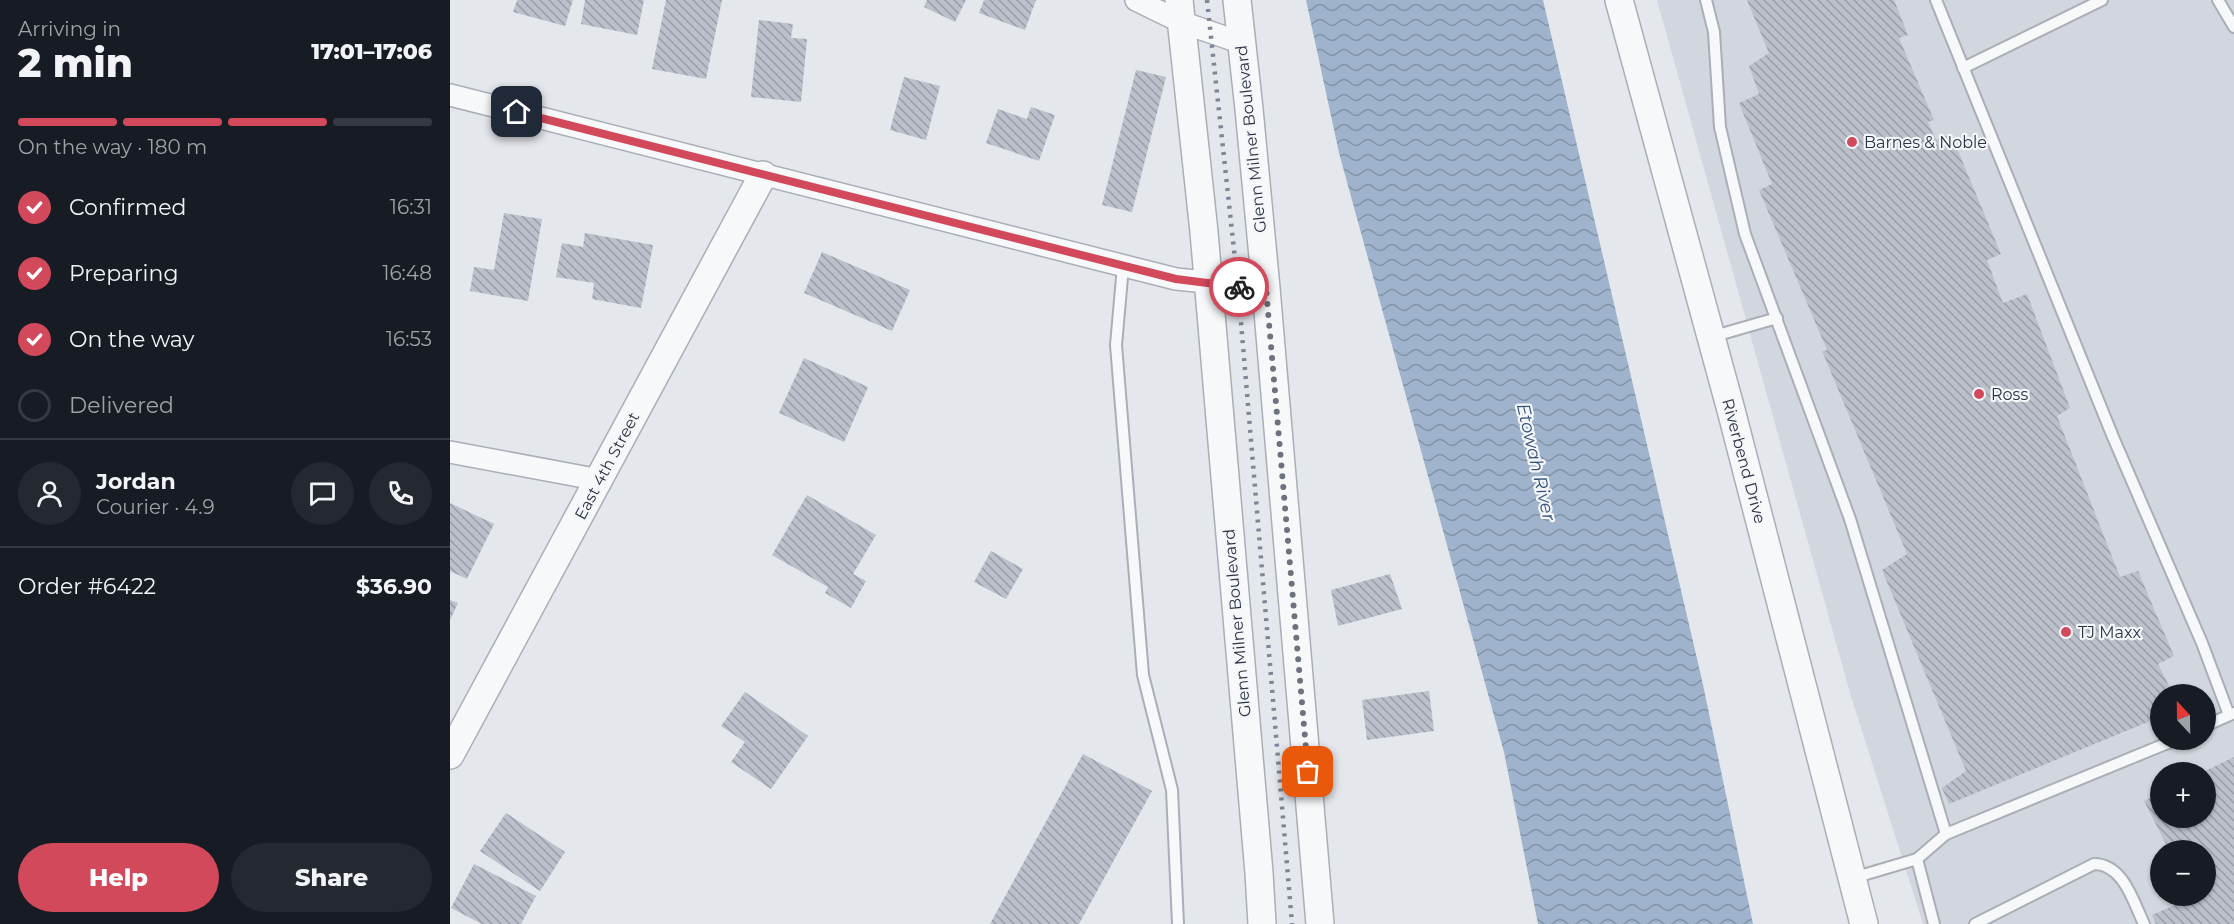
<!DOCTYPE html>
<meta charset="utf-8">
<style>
:root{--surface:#171b24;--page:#242831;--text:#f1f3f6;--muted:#9ea1a6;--line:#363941;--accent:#d1495b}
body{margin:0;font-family:Montserrat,sans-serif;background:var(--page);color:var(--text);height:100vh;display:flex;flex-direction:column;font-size:22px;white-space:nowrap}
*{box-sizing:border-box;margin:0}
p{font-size:20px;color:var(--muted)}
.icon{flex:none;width:33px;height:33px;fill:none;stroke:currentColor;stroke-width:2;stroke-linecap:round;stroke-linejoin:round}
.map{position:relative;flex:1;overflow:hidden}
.sheet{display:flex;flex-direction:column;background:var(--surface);width:450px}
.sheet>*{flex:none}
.needle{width:39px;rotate:338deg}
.fabs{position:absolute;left:1700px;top:684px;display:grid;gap:12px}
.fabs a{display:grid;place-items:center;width:66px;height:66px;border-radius:50%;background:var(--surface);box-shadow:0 2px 4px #0004;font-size:30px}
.pin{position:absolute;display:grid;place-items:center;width:51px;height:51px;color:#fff;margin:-26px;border-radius:12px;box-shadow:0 3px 9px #0006}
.courier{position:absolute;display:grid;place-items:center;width:60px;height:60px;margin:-30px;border:4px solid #d1495b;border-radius:50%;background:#fff;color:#222;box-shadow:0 2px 8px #0007}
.head em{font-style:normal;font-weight:800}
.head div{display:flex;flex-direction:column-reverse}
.head{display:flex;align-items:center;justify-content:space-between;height:102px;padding:0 18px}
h1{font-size:39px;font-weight:800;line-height:45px}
.bar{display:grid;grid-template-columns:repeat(4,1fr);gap:9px 6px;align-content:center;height:72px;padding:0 18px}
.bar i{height:8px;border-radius:4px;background:var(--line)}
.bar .current{background:var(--accent)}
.bar p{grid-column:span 4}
.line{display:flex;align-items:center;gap:15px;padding:0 18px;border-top:2px solid var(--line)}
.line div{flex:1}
.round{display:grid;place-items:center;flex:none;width:63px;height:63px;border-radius:32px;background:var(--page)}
ol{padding:0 18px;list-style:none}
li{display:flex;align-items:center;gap:18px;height:66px}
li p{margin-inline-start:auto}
li .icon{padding:6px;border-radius:50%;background:var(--accent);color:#fff;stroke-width:4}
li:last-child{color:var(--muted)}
li i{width:33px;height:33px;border:3px solid var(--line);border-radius:50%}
.action{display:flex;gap:12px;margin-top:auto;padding:12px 18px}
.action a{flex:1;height:69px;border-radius:36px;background:var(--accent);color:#fff;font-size:24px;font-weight:800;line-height:69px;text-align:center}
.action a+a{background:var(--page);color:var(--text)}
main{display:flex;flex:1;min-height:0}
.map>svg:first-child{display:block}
.built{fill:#d2d6de;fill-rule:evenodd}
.water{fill:url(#water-waves)}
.building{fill:url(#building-back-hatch)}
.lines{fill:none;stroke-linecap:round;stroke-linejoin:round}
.service-casing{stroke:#a9aeb7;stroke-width:14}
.minor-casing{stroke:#a9aeb7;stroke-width:24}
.tertiary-casing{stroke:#a9aeb7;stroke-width:30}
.service{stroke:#f7f8fa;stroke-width:10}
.minor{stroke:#f7f8fa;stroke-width:21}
.tertiary{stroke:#f7f8fa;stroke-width:27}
.rail{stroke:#7d8696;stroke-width:4.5;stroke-dasharray:3 6;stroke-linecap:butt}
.done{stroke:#6c737f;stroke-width:6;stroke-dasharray:0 10.8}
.route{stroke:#d1495b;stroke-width:8}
.poi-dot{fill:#d1495b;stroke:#f4f6f9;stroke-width:2}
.labels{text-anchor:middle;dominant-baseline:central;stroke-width:4.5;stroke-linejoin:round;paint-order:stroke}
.street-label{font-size:16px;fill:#2b3445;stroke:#f4f6f9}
.poi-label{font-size:16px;fill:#2b3445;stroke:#f4f6f9;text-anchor:start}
.water-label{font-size:18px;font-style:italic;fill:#34527a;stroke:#f4f6f9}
</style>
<main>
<section class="sheet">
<div class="head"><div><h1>2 min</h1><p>Arriving in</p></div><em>17:01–17:06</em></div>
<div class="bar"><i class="current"></i><i class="current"></i><i class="current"></i><i></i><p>On the way · 180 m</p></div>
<ol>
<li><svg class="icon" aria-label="check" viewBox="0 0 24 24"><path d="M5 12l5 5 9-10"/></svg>Confirmed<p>16:31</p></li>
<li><svg class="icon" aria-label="check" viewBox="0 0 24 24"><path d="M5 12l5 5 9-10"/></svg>Preparing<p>16:48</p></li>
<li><svg class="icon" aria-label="check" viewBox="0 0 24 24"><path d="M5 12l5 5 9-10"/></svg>On the way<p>16:53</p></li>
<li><i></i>Delivered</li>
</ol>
<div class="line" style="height:108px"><a class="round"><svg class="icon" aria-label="person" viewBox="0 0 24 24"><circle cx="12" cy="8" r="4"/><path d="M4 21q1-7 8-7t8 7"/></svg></a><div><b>Jordan</b><p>Courier · 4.9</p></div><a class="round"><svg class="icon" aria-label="chat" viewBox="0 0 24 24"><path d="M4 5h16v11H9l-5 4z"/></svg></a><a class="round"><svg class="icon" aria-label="phone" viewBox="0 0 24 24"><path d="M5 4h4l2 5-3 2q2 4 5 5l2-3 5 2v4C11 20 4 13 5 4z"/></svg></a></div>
<div class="line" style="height:78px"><div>Order #6422</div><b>$36.90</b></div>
<div class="action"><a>Help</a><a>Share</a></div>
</section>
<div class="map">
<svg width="1784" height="924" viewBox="0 0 1784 924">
<defs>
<pattern id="water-waves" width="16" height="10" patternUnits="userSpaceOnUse" patternTransform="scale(1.5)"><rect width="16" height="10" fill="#9fb4cc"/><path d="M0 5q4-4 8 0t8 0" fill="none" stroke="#8293a7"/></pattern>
<pattern id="building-back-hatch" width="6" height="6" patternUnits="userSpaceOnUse" patternTransform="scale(1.5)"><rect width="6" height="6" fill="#bbc0ca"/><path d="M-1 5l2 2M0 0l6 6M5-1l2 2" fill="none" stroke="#989da6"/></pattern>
</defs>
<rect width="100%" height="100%" fill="#e4e7ec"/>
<!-- built -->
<path class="built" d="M 1207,0 L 1784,0 L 1784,924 L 1473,924 L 1400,693 ZM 1710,694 L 1755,694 L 1755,740 L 1710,740 ZM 1710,772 L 1755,772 L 1755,818 L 1710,818 ZM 1710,850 L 1755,850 L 1755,896 L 1710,896 Z"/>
<!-- water -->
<polygon class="water" points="856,0 1093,0 1252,680 1303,924 1088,924 1054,752 889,153"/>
<!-- building -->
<g class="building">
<polygon points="67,0 123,0 115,26 63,12"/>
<polygon points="135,0 194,0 187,35 131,24"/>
<polygon points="216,0 272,0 256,79 202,69"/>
<polygon points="477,0 516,0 505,22 474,7"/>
<polygon points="534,0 586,0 575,30 529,13"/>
<polygon points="1297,0 1444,0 1458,35 1449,38 1484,120 1478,122 1486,140 1501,134 1551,254 1537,260 1553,303 1577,294 1620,408 1607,416 1670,577 1688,571 1724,656 1708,664 1723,694 1710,694 1710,717 1499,804 1492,788 1516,771 1432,570 1457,554 1372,351 1377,350 1309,190 1322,184 1289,103 1309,94 1299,66 1319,53"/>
<polygon points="309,20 343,24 341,38 357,39 351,102 301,97"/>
<polygon points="686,70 716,77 682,212 652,205"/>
<polygon points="454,77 490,86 476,140 440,130"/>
<polygon points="581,107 605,115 589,161 536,143 548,109 577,119"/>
<polygon points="54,213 92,219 78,301 20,291 24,267 44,270"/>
<polygon points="135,233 203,245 191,308 142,299 144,283 106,277 112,243 133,247"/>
<polygon points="372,252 460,290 442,331 354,293"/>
<polygon points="354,358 418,387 394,442 329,413"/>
<polygon points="357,495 426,535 403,574 416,581 401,608 375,593 378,587 322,555"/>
<polygon points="0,503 44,524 17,579 0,571"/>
<polygon points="541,551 573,569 556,599 524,582"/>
<polygon points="940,574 952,609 888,626 881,590"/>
<polygon points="0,600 8,603 0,620"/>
<polygon points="979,691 984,731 917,740 912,700"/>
<polygon points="295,692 358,736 321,789 281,762 295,742 271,726"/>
<polygon points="633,754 702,791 629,924 540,924"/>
<polygon points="1784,757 1784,924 1706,924 1702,915 1727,904 1723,896 1755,896 1755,850 1719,850 1694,801 1710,793 1710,818 1755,818 1755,771"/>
<polygon points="56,813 115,852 90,891 30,851"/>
<polygon points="24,864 86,896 71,924 32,924 1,908"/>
</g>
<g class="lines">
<!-- service casing -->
<g class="service-casing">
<g id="service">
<polyline points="1256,0 1264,32 1270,127 1295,234 1400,519 1496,834 1725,740"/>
<polyline points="1486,0 1663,437 1752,643 1779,715"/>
<polyline points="1768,0 1784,27"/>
<polyline points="1513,68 1652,0"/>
<polyline points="673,266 666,345 693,675 722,790 728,924"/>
<polyline points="1261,337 1327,318"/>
<polyline points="1755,726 1784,713"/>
<polyline points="1467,859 1484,924"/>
<polyline points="1403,878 1467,859 1496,834"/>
<path d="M 1525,924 L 1644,864 C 1673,864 1683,901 1694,924"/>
</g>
</g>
<!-- minor casing -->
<g class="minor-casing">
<g id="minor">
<polyline points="686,0 731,22 792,43"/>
<polyline points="0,95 726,279 816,288"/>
<polyline points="0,452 150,480"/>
</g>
</g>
<!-- tertiary casing -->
<g class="tertiary-casing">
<g id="tertiary">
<polyline points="729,0 754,232 809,873 812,924"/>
<polyline points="787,0 799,109 816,288 870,924"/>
<polyline points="1169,0 1281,410 1414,924"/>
<polyline points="0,755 313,175"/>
</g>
</g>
<!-- service -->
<use href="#service" class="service"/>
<!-- minor -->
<use href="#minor" class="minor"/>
<!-- tertiary -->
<use href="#tertiary" class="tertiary"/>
<!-- rail -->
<polyline class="rail" points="757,0 788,287 842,924"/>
</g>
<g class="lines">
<!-- done -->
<polyline class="done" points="789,287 816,288 858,772"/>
<!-- route -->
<polyline class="route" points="67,112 726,279 789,287"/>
</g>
<!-- markers -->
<g class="poi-dot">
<circle cx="1402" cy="142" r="6"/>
<circle cx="1529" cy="394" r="6"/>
<circle cx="1616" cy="632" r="6"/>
</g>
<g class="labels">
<!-- street labels -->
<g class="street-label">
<text transform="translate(801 139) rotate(-96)">Glenn Milner Boulevard</text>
<text transform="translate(1294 461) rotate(75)">Riverbend Drive</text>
<text transform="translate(157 466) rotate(-62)">East 4th Street</text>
<text transform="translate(787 623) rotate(-95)">Glenn Milner Boulevard</text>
</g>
<!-- poi labels -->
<g class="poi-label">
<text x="1414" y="142">Barnes &amp; Noble</text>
<text x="1541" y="394">Ross</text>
<text x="1628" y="632">TJ Maxx</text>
</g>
<!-- water labels -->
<g class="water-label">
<text transform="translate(1086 462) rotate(77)">Etowah River</text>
</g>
</g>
</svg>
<div class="fabs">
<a><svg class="needle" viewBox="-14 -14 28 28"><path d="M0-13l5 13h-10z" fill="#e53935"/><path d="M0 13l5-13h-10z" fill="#9ea1a6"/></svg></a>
<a>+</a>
<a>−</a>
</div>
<div class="pin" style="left:858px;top:772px;background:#ea580c"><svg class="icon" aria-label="bag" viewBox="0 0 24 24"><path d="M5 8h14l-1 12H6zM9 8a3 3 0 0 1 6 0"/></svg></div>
<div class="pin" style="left:67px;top:112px;background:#1f2937"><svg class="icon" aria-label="home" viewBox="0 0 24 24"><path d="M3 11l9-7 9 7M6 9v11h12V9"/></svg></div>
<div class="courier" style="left:789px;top:287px"><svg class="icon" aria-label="bike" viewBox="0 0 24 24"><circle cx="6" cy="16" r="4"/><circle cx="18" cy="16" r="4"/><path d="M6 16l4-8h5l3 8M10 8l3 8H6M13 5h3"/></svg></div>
</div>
</main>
